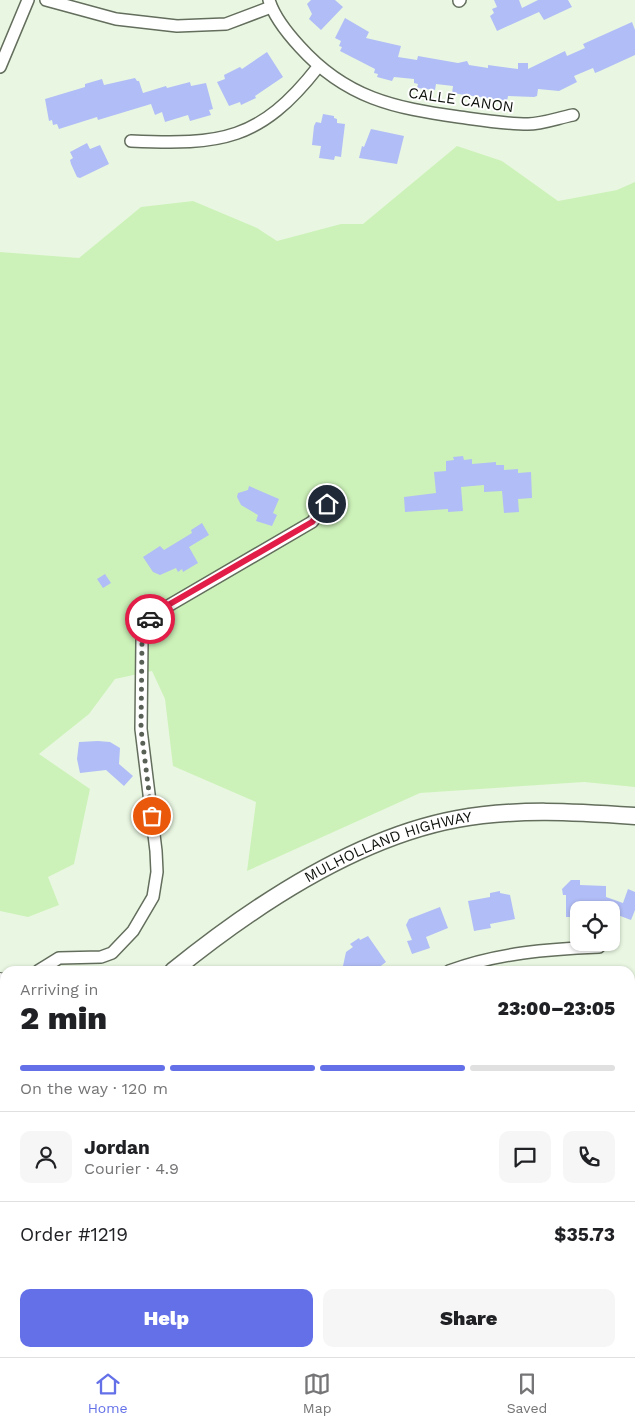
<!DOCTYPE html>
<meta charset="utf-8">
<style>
:root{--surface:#fff;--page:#f6f6f6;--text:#202124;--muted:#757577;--line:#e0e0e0;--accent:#6370e8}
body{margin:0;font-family:"Work Sans",sans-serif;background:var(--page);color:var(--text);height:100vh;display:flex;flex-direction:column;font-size:19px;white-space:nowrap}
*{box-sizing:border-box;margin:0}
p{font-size:16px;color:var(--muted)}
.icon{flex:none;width:28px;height:28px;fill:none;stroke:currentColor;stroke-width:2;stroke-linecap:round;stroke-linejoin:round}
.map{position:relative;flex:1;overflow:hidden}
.drawer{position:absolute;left:0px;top:966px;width:635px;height:391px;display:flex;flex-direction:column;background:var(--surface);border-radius:15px 15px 0 0;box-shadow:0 1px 4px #0004}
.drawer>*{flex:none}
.buttons{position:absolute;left:570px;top:901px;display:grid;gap:10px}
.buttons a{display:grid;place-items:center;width:50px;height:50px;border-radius:10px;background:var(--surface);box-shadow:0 1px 4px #0004;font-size:25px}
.pin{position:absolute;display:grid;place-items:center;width:42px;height:42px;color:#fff;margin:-21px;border:2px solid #fff;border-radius:50%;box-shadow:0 1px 5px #0007}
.courier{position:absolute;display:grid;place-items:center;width:50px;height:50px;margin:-25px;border:4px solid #e11d48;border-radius:50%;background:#fff;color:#222;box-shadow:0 1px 6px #0007}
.summary em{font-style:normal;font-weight:800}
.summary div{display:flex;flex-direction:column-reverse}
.summary{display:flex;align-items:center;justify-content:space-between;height:85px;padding:0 20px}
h1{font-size:32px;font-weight:800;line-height:38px}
.bar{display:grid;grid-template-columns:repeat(4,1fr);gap:8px 5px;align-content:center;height:60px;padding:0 20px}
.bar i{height:6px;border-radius:4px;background:var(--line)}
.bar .current{background:var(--accent)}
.bar p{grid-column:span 4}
.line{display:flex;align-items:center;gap:12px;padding:0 20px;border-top:1px solid var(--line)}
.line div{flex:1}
.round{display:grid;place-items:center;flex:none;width:52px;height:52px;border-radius:10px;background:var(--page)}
.button{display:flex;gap:10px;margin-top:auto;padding:10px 20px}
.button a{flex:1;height:58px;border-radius:10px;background:var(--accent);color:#fff;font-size:20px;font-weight:800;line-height:58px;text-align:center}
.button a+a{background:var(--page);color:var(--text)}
.dock{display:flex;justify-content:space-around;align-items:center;height:70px;border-top:1px solid var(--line);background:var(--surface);font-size:14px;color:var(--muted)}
.dock a{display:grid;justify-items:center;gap:2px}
.dock .current{color:var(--accent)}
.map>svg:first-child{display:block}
.green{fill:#cdf2b9}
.building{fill:#b1bdf6}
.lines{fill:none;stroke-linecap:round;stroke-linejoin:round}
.minor-casing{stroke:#636e5c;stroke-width:14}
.tertiary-casing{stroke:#636e5c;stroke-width:16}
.secondary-casing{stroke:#636e5c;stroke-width:19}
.minor{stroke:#fff;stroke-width:11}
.tertiary{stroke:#fff;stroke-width:14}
.secondary{stroke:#fff;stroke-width:16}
.done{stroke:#596156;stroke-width:5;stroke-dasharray:0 9}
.route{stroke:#e11d48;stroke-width:6}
.labels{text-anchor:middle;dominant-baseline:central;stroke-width:4;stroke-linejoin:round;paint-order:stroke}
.street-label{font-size:15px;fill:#0c100a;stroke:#fff}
</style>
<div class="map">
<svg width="635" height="1357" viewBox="0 0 635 1357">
<rect width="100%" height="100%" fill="#e9f7e2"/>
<!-- green -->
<g class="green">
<polygon points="457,146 502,161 558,201 617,190 635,182 635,787 584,782 420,793 247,871 256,802 173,766 165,699 152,671 115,679 89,714 39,754 90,789 74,864 48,877 59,905 28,917 0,911 0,252 79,258 141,207 193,201 257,228 277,241 341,224 363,224"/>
<polygon points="0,994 5,995 5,1084 0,1088"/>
<polygon points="120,1352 510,1352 511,1357 116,1357"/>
</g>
<!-- building -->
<g class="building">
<polygon points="311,0 335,0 343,7 321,30 309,19 312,14 307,4"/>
<polygon points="494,0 519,0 522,8 538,0 568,0 572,7 544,20 539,12 497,31 490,16 494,13 492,9 497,7"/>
<polygon points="345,18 369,32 366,38 401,46 398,57 417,60 418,56 458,63 467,61 469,65 488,68 488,65 518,69 518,63 528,63 528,69 565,51 567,56 585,48 583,44 632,22 635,30 635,55 600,71 595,73 593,68 574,76 577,82 559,91 538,89 537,96 534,97 508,96 507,101 452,93 453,86 436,84 435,90 417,88 418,84 414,83 414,79 394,77 392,81 377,77 378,74 374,73 375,69 340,51 342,47 339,46 341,41 335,38"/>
<polygon points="267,52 283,77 255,96 256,98 241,105 240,102 229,106 217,82 225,79 224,75 240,67 242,69"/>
<polygon points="135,78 137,81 139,81 143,93 166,86 167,88 190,82 191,86 206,83 213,109 209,110 211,115 190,121 188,115 165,122 162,112 155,115 151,104 98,120 97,117 59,129 57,124 53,125 52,120 49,121 45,99 85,87 85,84 102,79 104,85"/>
<polygon points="323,114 334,116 334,118 337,119 337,123 345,124 341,157 335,156 334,160 319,158 321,146 312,145 314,126 316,122 321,123"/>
<polygon points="371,129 404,136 397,164 359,158 362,146 364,147"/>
<polygon points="87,143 90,149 100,145 109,164 80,178 77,177 71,164 70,160 73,158 70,152"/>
<polygon points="463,456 464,460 472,459 472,464 496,462 496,465 504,465 504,470 518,469 518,473 531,472 532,498 518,499 519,512 504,513 502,491 484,492 484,485 461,487 463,511 448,512 448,509 405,512 404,497 436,493 434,472 446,471 446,461 454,460 453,457"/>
<polygon points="249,486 279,499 273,513 277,515 272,526 256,521 258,515 241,505 237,497 238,493 248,490"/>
<polygon points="202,523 209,535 189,547 198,563 183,572 182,569 178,572 176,568 160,575 153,572 143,557 160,546 164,550 192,533 191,530"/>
<polygon points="105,574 111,583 103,588 97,579"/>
<polygon points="98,741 110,742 120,748 119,764 133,776 124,786 106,770 80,773 77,759 79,742"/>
<polygon points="571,880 580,880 580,885 606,886 606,897 623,903 628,889 635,892 635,910 631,920 615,914 617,909 579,910 579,917 566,917 566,895 563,895 562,889"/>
<polygon points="500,891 500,893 510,895 515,919 490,924 491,928 474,931 468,901 490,897 490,893"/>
<polygon points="440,907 448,928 426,937 430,948 412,954 407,941 412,940 406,925 409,919"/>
<polygon points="368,936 386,962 374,971 347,971 343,966 346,952 353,947 350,944 359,938 360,940"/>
</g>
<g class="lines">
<!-- minor casing -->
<g class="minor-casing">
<g id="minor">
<polyline points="46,0 116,19 177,26 226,24 271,7"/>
<path d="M 269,0 C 274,17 288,34 300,47 C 346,98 394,108 459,117 C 481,120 505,124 528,124 C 542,124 558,118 573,115"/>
<polyline points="459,1 460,0"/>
<polyline points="0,67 28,0"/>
<path d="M 131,141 C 221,145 260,141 318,67"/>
<polyline points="38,971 59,958 101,957 112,953 133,931 153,897 157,872 156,851 141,729 142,641 148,621 156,613 312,522 327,504"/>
<path d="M 449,971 C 497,953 548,949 599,947"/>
<polyline points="584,1352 586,1357"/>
<polyline points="46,1357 46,1352"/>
</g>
</g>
<!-- tertiary casing -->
<g class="tertiary-casing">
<polyline id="tertiary" points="0,980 5,982"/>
</g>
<!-- secondary casing -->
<g class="secondary-casing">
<g id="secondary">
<path id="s1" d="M 173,971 C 252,907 355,838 457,819 C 516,808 576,812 635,816"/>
<polyline points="0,1116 5,1112"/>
</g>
</g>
<!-- minor -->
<use href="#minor" class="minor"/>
<!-- tertiary -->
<use href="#tertiary" class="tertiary"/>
<!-- secondary -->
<use href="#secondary" class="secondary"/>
</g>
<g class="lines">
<!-- done -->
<polyline class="done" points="150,619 144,630 142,641 141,729 152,816"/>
<!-- route -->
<polyline class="route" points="150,619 156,612 312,522 327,504"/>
</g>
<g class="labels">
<!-- street labels -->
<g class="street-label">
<text transform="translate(461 100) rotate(8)">CALLE CANON</text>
<text stroke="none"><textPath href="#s1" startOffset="251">MULHOLLAND HIGHWAY</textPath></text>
</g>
</g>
</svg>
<div class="buttons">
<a><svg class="icon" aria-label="locate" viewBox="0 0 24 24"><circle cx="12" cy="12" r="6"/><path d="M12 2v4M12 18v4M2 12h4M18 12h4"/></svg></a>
</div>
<div class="pin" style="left:152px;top:816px;background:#ea580c"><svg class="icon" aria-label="bag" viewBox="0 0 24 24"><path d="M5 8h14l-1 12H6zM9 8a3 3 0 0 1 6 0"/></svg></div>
<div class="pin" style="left:327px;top:504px;background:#1f2937"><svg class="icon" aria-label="home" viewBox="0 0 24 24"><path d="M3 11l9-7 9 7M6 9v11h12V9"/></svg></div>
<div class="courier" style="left:150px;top:619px"><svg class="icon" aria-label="car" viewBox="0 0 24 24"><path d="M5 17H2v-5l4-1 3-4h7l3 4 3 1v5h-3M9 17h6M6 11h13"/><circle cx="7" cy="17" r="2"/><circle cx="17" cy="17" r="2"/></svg></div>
<section class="drawer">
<div class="summary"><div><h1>2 min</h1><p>Arriving in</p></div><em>23:00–23:05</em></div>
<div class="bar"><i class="current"></i><i class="current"></i><i class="current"></i><i></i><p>On the way · 120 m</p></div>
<div class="line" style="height:90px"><a class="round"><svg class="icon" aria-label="person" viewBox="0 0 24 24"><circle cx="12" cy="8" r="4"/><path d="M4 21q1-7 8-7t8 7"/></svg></a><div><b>Jordan</b><p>Courier · 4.9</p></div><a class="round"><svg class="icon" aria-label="chat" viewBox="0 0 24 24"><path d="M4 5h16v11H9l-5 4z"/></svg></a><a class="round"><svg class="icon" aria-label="phone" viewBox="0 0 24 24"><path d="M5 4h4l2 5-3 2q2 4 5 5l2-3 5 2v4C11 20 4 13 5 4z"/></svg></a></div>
<div class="line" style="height:65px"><div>Order #1219</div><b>$35.73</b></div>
<div class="button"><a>Help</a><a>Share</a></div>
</section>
</div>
<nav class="dock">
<a class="current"><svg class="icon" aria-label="home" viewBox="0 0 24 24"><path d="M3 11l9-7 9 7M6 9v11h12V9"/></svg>Home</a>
<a><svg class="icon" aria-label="map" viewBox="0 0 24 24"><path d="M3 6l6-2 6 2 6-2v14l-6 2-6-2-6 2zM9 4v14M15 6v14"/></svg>Map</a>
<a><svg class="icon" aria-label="saved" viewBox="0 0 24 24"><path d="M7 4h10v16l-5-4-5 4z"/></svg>Saved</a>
</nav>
